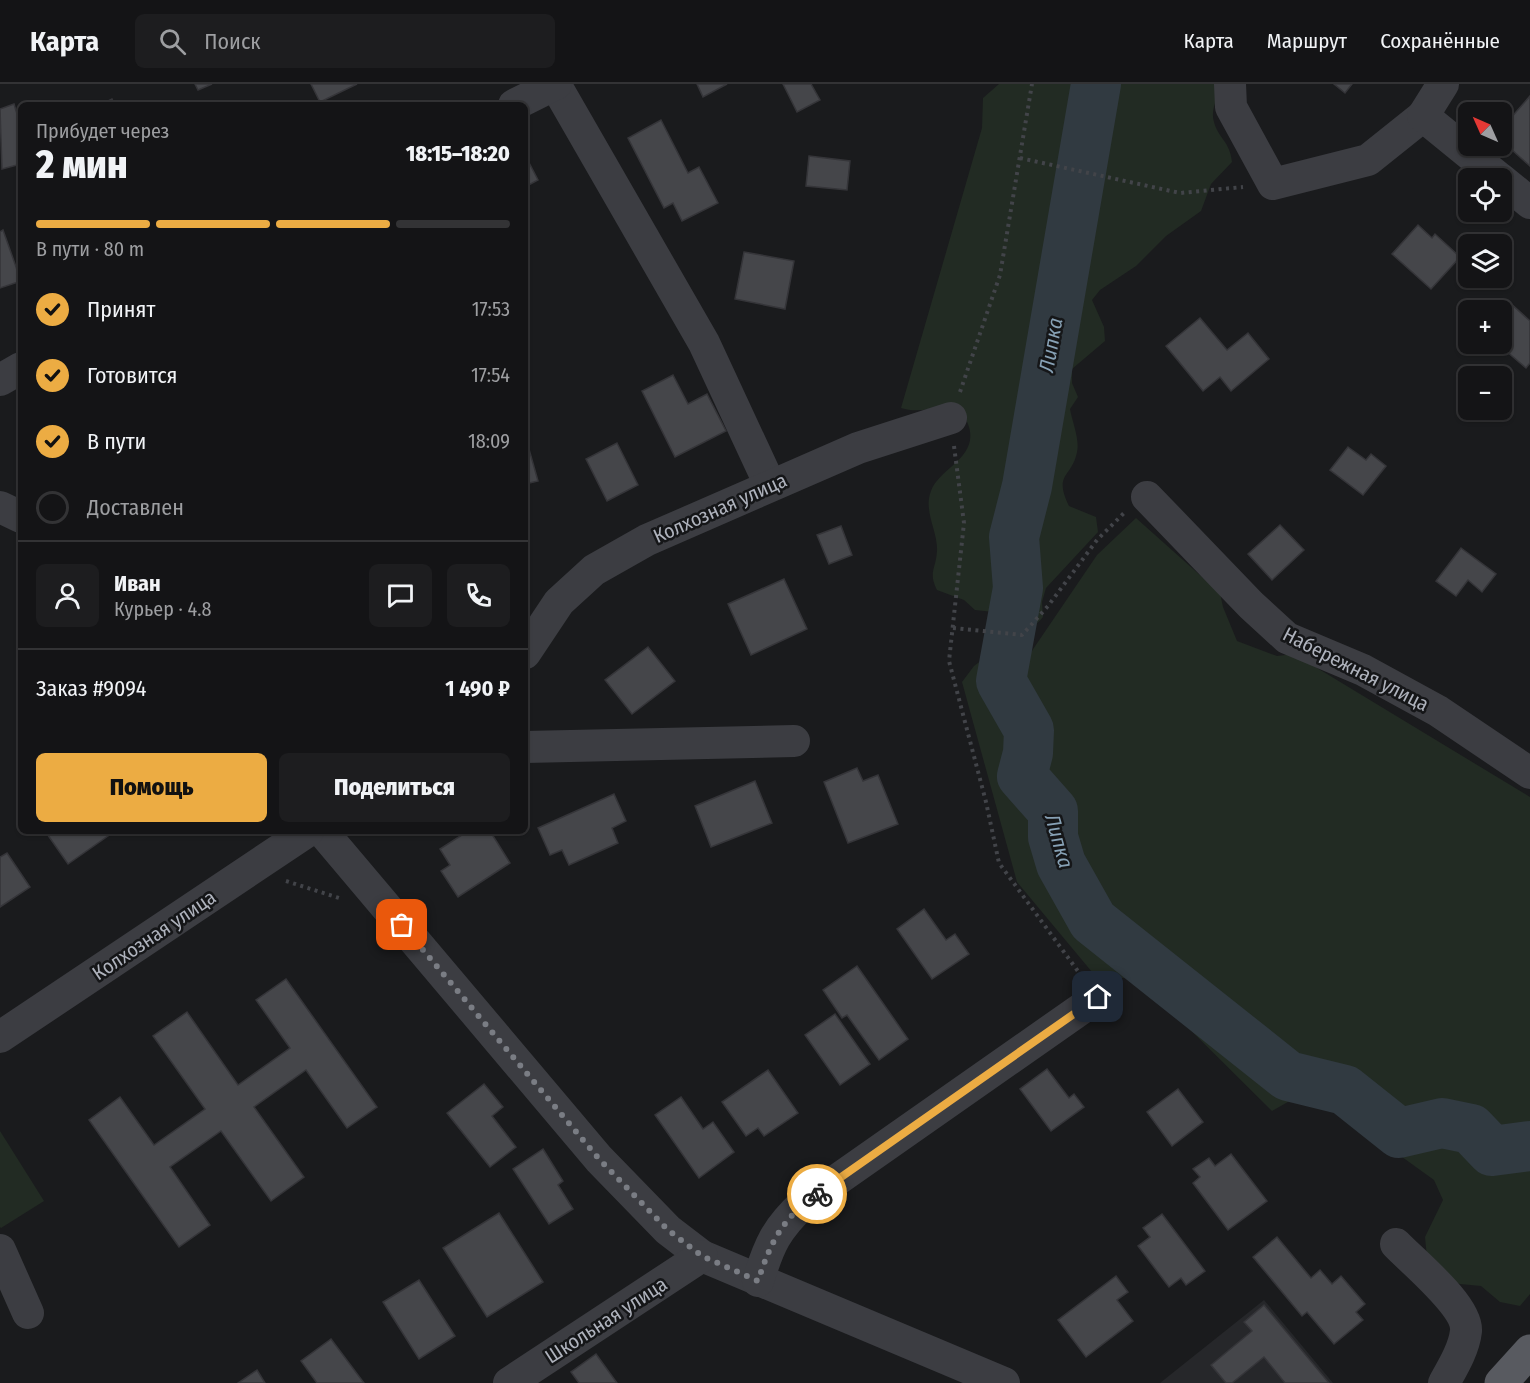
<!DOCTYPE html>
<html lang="ru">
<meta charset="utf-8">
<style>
:root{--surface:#141416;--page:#1d1d1f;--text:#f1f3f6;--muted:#9d9ea1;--line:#333335;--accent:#ecac43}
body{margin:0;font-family:"Fira Sans Condensed",sans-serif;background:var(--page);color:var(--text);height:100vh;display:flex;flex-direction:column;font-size:22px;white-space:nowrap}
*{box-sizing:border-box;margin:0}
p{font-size:20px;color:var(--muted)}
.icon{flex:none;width:33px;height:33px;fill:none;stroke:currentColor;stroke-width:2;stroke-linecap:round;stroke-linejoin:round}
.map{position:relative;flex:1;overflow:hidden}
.panel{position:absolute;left:18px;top:18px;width:510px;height:732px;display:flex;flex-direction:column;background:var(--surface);border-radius:9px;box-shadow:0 2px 4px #0004,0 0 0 2px var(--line)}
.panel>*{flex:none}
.needle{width:39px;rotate:315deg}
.tools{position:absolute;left:1458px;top:18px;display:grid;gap:12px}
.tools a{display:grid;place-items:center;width:54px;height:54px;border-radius:9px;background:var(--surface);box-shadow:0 2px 4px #0004,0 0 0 2px var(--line);font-size:30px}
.pin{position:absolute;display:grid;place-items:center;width:51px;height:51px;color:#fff;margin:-26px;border-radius:12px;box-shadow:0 3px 9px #0006}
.courier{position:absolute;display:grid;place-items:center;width:60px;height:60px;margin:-30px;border:4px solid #ecac43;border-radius:50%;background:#fff;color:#222;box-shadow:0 2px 8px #0007}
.summary em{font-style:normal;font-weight:800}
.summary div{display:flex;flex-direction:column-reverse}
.summary{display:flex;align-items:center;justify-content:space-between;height:102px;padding:0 18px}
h1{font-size:39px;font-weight:800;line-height:45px}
.bar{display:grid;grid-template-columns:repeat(4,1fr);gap:9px 6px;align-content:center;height:72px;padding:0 18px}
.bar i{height:8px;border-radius:4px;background:var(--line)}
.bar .current{background:var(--accent)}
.bar p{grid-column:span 4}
.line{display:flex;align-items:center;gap:15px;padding:0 18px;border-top:2px solid var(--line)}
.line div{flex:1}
.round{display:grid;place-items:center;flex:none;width:63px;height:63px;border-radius:9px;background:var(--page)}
ol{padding:0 18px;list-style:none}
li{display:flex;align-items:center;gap:18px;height:66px}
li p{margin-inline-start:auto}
li .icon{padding:6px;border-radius:50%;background:var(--accent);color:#111;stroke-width:4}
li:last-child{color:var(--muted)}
li i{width:33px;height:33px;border:3px solid var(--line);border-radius:50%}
.action{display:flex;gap:12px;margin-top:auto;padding:12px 18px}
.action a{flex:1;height:69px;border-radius:9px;background:var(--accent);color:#111;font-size:24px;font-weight:800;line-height:69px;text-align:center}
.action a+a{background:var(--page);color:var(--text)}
header{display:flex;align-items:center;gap:36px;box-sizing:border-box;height:84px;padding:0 30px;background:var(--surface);border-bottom:2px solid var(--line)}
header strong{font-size:28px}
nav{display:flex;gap:33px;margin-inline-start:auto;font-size:21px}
.search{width:420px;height:54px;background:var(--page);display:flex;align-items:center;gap:15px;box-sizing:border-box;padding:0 21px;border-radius:9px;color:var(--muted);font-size:22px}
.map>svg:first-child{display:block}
.built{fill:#26272a}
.green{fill:#222b23}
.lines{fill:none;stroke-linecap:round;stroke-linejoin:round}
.river{stroke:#313a41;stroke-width:50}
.building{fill:#45464a;stroke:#353539;stroke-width:1.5}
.path{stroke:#424449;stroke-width:4;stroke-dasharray:3 4.5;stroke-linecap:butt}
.minor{stroke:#3c3d42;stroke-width:32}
.major{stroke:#585a60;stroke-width:33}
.done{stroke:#7a7d84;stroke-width:6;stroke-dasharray:0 10.8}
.route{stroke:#ecac43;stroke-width:8}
.labels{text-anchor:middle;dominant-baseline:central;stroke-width:5;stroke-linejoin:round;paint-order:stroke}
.street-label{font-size:20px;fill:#aeb2bc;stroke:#151618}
.water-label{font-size:21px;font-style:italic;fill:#87a1b5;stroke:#151618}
</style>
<header>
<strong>Карта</strong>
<div class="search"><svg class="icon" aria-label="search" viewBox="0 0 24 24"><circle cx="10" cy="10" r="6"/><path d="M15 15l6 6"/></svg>Поиск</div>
<nav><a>Карта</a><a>Маршрут</a><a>Сохранённые</a></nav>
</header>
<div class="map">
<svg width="1530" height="1299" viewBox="0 0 1530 1299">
<rect width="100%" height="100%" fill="#1a1b1d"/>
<!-- built -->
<polygon class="built" points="1264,1216 1333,1299 1160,1299"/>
<!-- green -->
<g class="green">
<path d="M 999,0 L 1222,0 C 1218,12 1210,26 1214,38 C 1218,54 1230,57 1232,78 L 1211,100 L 1201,127 L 1166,152 L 1136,182 L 1100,206 L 1092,216 L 1104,243 L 1105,257 L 1072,285 L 1072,299 L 1078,313 L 1070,325 C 1072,337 1080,356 1077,368 C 1072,394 1053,389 1069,422 L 1096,433 L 1098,448 L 1046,504 L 1042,518 L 1043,533 C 1032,546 1024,547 1008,542 L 1003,529 L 975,526 L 964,516 L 937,506 C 928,488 936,485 937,467 C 938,447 923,427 931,407 C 939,384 978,374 969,343 C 967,336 963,329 955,326 C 938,319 923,331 901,324 L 982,44 L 983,14 Z"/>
<polygon points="1136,434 1220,509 1223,523 1237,557 1277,572 1294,570 1530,713 1530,1210 1520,1222 1500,1218 1481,1202 1460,1200 1442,1192 1427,1174 1425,1153 1443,1116 1434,1096 1309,1006 1272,1027 1138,894 1097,894 1017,798 962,598 974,582 991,569 1023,580 1097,471"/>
<polygon points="0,1047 44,1117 1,1144 0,1143"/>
</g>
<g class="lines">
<!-- river -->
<polyline class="river" points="1096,0 1027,402 1014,453 1018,504 1001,597 1029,646 1028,669 1022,692 1053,727 1053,753 1061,780 1093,837 1288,992 1345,1006 1399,1049 1442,1039 1471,1045 1492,1067 1530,1062"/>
</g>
<!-- building -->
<g class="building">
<polygon points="195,0 212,0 198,6"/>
<polygon points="311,0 357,0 320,18"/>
<polygon points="697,0 727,0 703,13"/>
<polygon points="783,0 811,0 820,16 797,28"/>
<polygon points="1334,0 1352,0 1345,9"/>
<polygon points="1530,12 1530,82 1502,57 1502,44"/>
<polygon points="112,15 115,21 100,21"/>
<polygon points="14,20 21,43 21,80 2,85 0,25"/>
<polygon points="661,36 688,89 699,83 718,119 682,137 673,119 664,124 628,54"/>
<polygon points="525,71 538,96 525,103"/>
<polygon points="809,72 850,77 847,106 806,102"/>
<polygon points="1418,141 1432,154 1435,150 1460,173 1431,205 1392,170"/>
<polygon points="3,146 21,197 0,204 0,148"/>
<polygon points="744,168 794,177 785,225 735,215"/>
<polygon points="1508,217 1530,237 1530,279 1526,284 1498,260 1502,260 1500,226"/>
<polygon points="1200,234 1227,266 1248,249 1269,275 1231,307 1220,293 1203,307 1166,262"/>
<polygon points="673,291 688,320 707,310 726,347 675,373 642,307"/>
<polygon points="525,351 538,397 525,400"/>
<polygon points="617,359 638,401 607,417 586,375"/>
<polygon points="1348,363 1366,376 1371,370 1386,382 1363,411 1330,386"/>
<polygon points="1280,441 1304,466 1272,496 1248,470"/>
<polygon points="841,442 852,471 829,480 817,451"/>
<polygon points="1461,464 1496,490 1482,508 1468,496 1456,512 1436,497"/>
<polygon points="784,495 807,545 751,571 728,520"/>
<polygon points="648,563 675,597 632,630 605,596"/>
<polygon points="857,684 863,697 878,691 898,740 848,759 824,698"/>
<polygon points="755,697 772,739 711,763 695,722"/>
<polygon points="614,710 626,737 612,744 618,759 569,781 562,766 550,771 538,744"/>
<polygon points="45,747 115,747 68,780"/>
<polygon points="468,747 490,747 510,779 458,813 441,787 450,781 440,765"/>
<polygon points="7,769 30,803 0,823 0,773"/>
<polygon points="924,825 946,856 955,850 969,870 932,895 897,845"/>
<polygon points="857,882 908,955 879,976 847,931 842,934 823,906"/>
<polygon points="286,895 377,1023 347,1044 306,986 254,1023 304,1093 271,1117 221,1047 170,1083 210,1141 179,1163 89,1036 120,1013 154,1061 205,1025 153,952 187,928 238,1001 290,964 256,916"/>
<polygon points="835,930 870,980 840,1001 805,951"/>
<polygon points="1047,985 1069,1014 1074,1010 1084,1023 1051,1047 1020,1005"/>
<polygon points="768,986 798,1029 764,1052 758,1044 746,1052 722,1018"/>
<polygon points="484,1000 503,1023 492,1032 516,1063 490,1083 447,1029"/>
<polygon points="1178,1005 1203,1038 1172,1062 1147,1028"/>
<polygon points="681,1013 703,1045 713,1038 734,1068 699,1094 655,1031"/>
<polygon points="543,1065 563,1097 558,1101 573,1125 549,1140 513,1085"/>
<polygon points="1231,1070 1267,1117 1228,1146 1193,1099 1200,1093 1193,1085 1209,1074 1215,1082"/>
<polygon points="499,1129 543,1198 487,1233 443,1164"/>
<polygon points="1162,1130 1205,1187 1186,1201 1181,1194 1169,1203 1138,1162 1150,1153 1143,1144"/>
<polygon points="1277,1153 1311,1194 1320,1186 1332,1200 1341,1192 1365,1220 1356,1228 1363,1236 1334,1260 1307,1228 1302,1232 1253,1173"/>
<polygon points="1116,1192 1128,1208 1117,1216 1133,1237 1086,1273 1058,1236"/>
<polygon points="419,1196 455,1252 419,1275 383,1218"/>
<polygon points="1264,1221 1329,1299 1285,1299 1264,1273 1232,1299 1226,1299 1211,1281 1252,1247 1244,1238"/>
<polygon points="331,1255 364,1299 317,1299 301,1277"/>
<polygon points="596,1270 617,1299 579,1299 571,1288"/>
<polygon points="257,1286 265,1299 238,1299"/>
</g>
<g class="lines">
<!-- path -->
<g class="path">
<polyline points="1020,74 1180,109 1243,103"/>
<polyline points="960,308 1000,191 1032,0"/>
<polyline points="954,362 964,439 949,577 986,718 999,779 1080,890"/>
<polyline points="953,544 1022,551 1048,522 1097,456 1124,429"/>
<polyline points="286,797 339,814"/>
</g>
<!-- minor -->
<g class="minor">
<polyline points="555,0 704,259 770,401"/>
<polyline points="1230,0 1231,23 1273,100 1368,76 1423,32"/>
<polyline points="1443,0 1423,32 1499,94"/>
<polyline points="514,21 556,0"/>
<polyline points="1502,96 1530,119"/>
<polyline points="0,296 21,284"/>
<polyline points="1147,413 1251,521 1287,554 1363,586 1438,627 1530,689"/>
<polyline points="0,423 21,433"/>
<polyline points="525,569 559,518 594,486 647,456 858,364 951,334"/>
<polyline points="525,663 794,657"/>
<polyline points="322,747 599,1075 668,1146 702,1172 1004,1299"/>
<polyline points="0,953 308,747"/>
<path d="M 1396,1160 C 1413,1178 1468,1222 1466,1247 C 1464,1265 1453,1283 1444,1299"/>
<polyline points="0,1166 28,1229"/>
<path d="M 758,1197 C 769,1161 776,1145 804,1119 L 1098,913"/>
<polyline points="509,1299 702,1172"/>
</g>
<!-- major -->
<polyline class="major" points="1501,1299 1530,1267"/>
</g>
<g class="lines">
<!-- done -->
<path class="done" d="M 402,841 L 599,1075 L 668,1146 L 702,1172 L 758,1197 C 771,1157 782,1135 817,1110"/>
<!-- route -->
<polyline class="route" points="817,1110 1098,913"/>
</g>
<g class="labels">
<!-- street labels -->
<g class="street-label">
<text transform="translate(720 424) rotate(-24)">Колхозная улица</text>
<text transform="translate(1356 585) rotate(27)">Набережная улица</text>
<text transform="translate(154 851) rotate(-34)">Колхозная улица</text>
<text transform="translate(606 1236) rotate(-33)">Школьная улица</text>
</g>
<!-- water labels -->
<g class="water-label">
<text transform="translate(1051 261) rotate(-80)">Липка</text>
<text transform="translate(1059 757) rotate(74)">Липка</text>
</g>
</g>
</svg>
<div class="tools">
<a><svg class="needle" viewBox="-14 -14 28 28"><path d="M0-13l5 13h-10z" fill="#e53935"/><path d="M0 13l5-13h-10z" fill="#9d9ea1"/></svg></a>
<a><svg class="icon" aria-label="locate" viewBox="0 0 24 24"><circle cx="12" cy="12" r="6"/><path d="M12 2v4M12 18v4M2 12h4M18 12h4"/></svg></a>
<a><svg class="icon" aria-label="layers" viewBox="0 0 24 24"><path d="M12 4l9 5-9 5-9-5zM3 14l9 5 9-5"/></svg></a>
<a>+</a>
<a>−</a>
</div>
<div class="pin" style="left:402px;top:841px;background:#ea580c"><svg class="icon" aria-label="bag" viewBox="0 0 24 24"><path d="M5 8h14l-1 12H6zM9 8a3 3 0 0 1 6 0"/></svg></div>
<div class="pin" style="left:1098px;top:913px;background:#1f2937"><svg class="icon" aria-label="home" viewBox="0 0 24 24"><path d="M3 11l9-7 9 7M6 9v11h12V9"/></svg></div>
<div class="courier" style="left:817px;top:1110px"><svg class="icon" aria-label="bike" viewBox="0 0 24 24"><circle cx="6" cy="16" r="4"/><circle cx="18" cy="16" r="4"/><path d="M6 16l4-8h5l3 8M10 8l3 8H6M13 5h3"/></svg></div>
<section class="panel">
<div class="summary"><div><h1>2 мин</h1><p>Прибудет через</p></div><em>18:15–18:20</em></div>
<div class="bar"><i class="current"></i><i class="current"></i><i class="current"></i><i></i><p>В пути · 80 m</p></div>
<ol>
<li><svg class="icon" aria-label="check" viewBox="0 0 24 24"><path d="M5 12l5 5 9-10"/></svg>Принят<p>17:53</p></li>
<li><svg class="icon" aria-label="check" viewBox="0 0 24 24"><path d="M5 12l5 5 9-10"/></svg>Готовится<p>17:54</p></li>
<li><svg class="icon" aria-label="check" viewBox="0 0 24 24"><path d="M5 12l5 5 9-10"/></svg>В пути<p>18:09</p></li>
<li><i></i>Доставлен</li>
</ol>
<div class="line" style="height:108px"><a class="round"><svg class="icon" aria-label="person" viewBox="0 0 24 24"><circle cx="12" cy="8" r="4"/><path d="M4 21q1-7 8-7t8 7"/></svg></a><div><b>Иван</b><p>Курьер · 4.8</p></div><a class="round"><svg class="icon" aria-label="chat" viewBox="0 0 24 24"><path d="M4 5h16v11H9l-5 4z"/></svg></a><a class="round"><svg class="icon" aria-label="phone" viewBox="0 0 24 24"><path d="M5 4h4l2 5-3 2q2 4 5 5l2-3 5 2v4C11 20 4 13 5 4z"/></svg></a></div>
<div class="line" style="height:78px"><div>Заказ #9094</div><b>1 490 ₽</b></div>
<div class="action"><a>Помощь</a><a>Поделиться</a></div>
</section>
</div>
